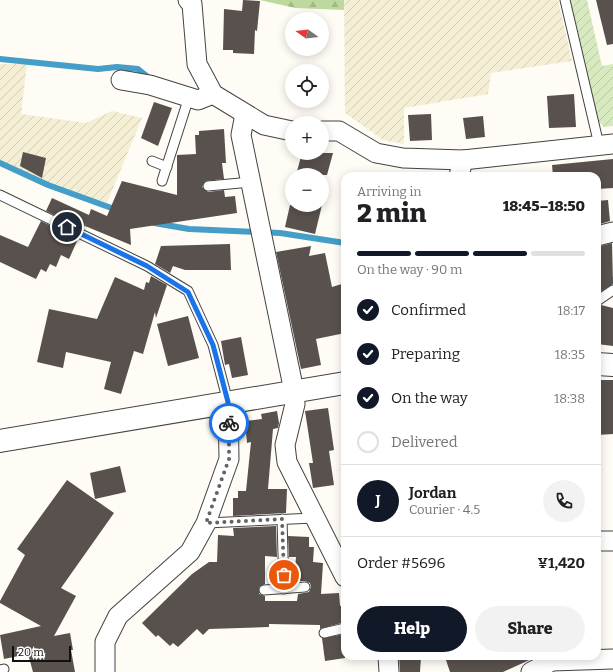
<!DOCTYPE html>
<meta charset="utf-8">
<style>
:root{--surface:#fff;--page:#f2f2f2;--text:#202124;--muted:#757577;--line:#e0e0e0;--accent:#111827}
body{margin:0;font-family:Bitter,serif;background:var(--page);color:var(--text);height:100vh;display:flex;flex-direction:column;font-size:15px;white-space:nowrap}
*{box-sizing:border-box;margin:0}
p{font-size:13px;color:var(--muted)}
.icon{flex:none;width:22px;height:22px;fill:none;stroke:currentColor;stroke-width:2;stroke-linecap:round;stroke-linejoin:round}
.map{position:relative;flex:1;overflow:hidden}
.drawer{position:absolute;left:341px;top:172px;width:260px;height:488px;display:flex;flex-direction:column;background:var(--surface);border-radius:12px;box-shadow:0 2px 10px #0003}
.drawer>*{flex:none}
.needle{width:26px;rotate:284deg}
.controls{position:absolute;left:285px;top:12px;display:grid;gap:8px}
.controls a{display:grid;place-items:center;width:44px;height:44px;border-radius:50%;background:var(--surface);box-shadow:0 2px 10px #0003;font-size:20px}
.scale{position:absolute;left:12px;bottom:10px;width:59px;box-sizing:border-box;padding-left:4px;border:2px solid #101010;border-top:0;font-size:11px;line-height:14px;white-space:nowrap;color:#101010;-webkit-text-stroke:3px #fff;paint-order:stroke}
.pin{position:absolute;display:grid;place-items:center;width:34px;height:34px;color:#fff;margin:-17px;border:2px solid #fff;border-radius:50%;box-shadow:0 1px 4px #0007}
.courier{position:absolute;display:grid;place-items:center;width:40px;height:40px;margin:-20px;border:3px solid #1a73e8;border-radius:50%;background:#fff;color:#222;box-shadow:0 1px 5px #0007}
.head em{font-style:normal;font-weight:800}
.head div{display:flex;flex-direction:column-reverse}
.head{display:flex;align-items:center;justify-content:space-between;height:68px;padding:0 16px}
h1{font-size:26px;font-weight:800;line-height:30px}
.bar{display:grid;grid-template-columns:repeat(4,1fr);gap:6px 4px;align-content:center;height:48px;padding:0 16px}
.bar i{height:5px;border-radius:3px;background:var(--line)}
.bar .current{background:var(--accent)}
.bar p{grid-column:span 4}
.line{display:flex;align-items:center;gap:10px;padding:0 16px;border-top:1px solid var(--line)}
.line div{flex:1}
.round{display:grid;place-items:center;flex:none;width:42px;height:42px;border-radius:21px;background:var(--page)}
ol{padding:0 16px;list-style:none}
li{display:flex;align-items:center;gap:12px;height:44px}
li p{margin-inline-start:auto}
li .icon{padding:4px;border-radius:50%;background:var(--accent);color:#fff;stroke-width:4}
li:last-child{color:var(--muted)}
li i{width:22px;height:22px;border:2px solid var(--line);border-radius:50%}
.cta{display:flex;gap:8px;margin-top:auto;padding:8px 16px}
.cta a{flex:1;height:46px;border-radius:24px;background:var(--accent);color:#fff;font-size:16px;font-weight:800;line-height:46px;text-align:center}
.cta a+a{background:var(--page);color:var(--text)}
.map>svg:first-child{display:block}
.farmland{fill:url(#farmland-furrows)}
.forest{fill:url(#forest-firs)}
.garden{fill:url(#garden-furrows)}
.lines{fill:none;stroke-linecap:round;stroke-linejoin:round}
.stream{stroke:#449ec8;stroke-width:6}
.building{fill:#59514d}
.service-casing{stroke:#434343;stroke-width:11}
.minor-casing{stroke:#434343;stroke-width:21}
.tertiary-casing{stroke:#434343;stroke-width:24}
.service{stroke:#fff;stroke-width:9}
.minor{stroke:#fff;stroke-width:19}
.tertiary{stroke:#fff;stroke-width:22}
.done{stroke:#636360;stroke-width:4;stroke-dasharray:0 7.2}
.route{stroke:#1a73e8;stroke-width:5}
</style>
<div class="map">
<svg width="613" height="672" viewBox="0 0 613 672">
<defs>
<pattern id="farmland-furrows" width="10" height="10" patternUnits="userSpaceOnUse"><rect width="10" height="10" fill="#f4efd4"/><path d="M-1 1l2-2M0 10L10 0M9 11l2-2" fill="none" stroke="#d0ccb5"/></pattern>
<pattern id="forest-firs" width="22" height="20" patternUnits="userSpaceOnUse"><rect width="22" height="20" fill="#bdd99e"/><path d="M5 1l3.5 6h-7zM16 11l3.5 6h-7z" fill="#a1b987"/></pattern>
<pattern id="garden-furrows" width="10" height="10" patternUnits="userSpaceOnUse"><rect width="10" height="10" fill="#d7e9be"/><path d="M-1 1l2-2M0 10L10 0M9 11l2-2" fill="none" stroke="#b8c7a2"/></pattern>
</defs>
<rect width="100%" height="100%" fill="#fefcf4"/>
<!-- farmland -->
<g class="farmland">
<polygon points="344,0 558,0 572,61 491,73 488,94 404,108 404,144 383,140 345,113"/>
<polygon points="0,64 27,64 21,114 86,123 112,111 142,118 107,203 48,183 0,161"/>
</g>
<!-- forest -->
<polygon class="forest" points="260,0 344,0 344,10 295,8"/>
<!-- garden -->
<polygon class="garden" points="569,0 587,0 602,66 613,64 613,126 604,127 597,120"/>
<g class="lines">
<!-- stream -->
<g class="stream">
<polyline points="0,59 98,69 117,67 138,69 148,77"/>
<polyline points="0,163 48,185 117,210"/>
<polyline points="154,223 189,229 280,233 345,243"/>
<polyline points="597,292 613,280"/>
</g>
</g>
<!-- building -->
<g class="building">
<polygon points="243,0 260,1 257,31 255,30 254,54 233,53 233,50 223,50 224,9 242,11"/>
<polygon points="596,0 613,0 613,44 607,45"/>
<polygon points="574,94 576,127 549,128 547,96"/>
<polygon points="154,102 172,108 158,146 141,138"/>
<polygon points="431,114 432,140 410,141 408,115"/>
<polygon points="483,116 485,137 466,139 463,118"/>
<polygon points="224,129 226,163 222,163 224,179 205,181 202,187 208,192 224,190 225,197 235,196 237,213 130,229 131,245 85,226 86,223 83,229 46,211 52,198 89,215 91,209 107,216 122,181 177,195 177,155 196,154 195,135 199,135 199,131"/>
<polygon points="23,152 46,158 42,178 20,166"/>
<polygon points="302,153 333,153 327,175 296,175"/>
<polygon points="613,159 613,188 597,189 597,176 553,176 552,165"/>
<polygon points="608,200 610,221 597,225 597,201"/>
<polygon points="290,205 322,205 315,234 285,227"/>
<polygon points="41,221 78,239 69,259 61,255 56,267 50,264 46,272 41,269 36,279 0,262 0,235 28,247"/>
<polygon points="612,243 613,284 601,291 597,247"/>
<polygon points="230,244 231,270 185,270 173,266 170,273 155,264 161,246"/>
<polygon points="311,246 309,256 325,253 332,287 345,283 345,333 316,339 321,365 301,369 276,252"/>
<polygon points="151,276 167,285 156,318 155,312 143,354 134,351 121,394 104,389 111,362 66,352 63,368 37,362 49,309 97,319 115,277 144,290 146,282 149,283"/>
<polygon points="601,305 613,308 613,346 597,344 597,307"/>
<polygon points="188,316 199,358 168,366 157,324"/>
<polygon points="241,337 248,375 232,378 229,364 225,365 221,341"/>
<polygon points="597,380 613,380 613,434 597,435"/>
<polygon points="328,408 334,450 329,451 334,485 313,488 309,463 313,463 305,411"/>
<polygon points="277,411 279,423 278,428 273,429 268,489 287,489 286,513 233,516 233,498 238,498 238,491 246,491 251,442 247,443 245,421 262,419 261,414"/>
<polygon points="120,466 126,492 95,499 90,473"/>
<polygon points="67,480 114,513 61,588 76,596 54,636 70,633 73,650 71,650 75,672 33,672 28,654 4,659 0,635 41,626 0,603 0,601 25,555 17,549"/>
<polygon points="276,526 277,557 265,556 265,584 259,587 259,594 265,596 265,601 297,601 298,594 309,592 311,587 310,583 305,581 299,581 300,569 295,569 296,557 289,557 288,536 309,537 309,547 314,547 313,562 323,563 321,594 339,593 340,606 345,605 345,622 320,629 320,625 269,624 269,627 209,629 203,635 197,629 178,647 173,643 170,646 158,635 156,637 142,623 192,574 209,562 217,562 218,535 234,536 233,528"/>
<polygon points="345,634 345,658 325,661 322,638"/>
<polygon points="399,656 421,657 420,672 400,672"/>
<polygon points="457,656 538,656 503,672 450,672 446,660"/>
</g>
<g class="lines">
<!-- service casing -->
<g class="service-casing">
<g id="service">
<polyline points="565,0 599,145"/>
<polyline points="152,161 167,167"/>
<polyline points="162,181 189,97"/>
<polyline points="208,186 251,182"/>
<polyline points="0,195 147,266 188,291 213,345 228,402"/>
<polyline points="597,301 613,290"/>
<polyline points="282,519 284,589"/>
<polyline points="206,523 314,518"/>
<polyline points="264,590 305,587"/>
<polyline points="324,633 345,628"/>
<polyline points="0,670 4,669"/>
</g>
</g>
<!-- minor casing -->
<g class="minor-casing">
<g id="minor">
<polyline points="188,0 192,4 197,64 213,94 264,125 292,131"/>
<polyline points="121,80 150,85 198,100 213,94"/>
<polyline points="245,114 241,135 294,391 295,404 285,445 287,462 345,577"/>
<polyline points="322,131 339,131 376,153 403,158 463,160 613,144"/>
<polyline points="459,176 463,160"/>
<polyline points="597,236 613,232"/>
<polyline points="597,541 613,541"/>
<polyline points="388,656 389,672"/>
<polyline points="105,672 105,642 118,616 190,552 206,523 229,459 228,402"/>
<polyline points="531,672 552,661 613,659"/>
</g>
</g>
<!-- tertiary casing -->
<g class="tertiary-casing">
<g id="tertiary">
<polyline points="597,364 613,365"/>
<polyline points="0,441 345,383"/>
</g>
</g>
<!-- service -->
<use href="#service" class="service"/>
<!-- minor -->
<use href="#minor" class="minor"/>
<!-- tertiary -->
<use href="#tertiary" class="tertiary"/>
</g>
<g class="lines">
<!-- done -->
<polyline class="done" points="229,423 229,459 206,523 282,519 284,575"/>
<!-- route -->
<polyline class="route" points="67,227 147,266 188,292 213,345 228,402 229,423"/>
</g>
</svg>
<div class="controls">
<a><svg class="needle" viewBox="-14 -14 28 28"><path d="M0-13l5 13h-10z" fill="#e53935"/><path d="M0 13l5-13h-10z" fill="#757577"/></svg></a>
<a><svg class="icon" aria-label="locate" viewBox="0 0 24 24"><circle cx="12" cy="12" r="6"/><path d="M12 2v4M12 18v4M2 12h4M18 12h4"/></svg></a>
<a>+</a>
<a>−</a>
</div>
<div class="scale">20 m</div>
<div class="pin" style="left:284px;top:575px;background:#ea580c"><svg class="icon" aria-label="bag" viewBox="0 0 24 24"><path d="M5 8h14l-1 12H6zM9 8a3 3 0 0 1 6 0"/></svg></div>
<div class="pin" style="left:67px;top:227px;background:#1f2937"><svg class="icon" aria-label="home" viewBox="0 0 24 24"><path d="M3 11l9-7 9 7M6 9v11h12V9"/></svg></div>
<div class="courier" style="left:229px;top:423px"><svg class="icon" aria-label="bike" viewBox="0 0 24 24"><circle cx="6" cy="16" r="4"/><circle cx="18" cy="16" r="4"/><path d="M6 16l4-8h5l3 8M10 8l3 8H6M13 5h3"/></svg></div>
<section class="drawer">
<div class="head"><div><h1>2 min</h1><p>Arriving in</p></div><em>18:45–18:50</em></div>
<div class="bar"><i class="current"></i><i class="current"></i><i class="current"></i><i></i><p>On the way · 90 m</p></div>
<ol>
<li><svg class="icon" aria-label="check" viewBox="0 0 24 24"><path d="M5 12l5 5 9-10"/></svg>Confirmed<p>18:17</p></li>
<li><svg class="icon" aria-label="check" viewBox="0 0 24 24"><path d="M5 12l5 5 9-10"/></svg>Preparing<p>18:35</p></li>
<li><svg class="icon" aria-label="check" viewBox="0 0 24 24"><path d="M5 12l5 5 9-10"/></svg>On the way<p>18:38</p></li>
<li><i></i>Delivered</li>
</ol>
<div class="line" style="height:72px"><b class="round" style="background:var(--accent);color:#fff">J</b><div><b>Jordan</b><p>Courier · 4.5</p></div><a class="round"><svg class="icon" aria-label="phone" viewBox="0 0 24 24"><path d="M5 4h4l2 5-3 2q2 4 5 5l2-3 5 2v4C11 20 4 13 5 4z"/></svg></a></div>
<div class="line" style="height:52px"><div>Order #5696</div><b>¥1,420</b></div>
<div class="cta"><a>Help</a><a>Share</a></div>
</section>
</div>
